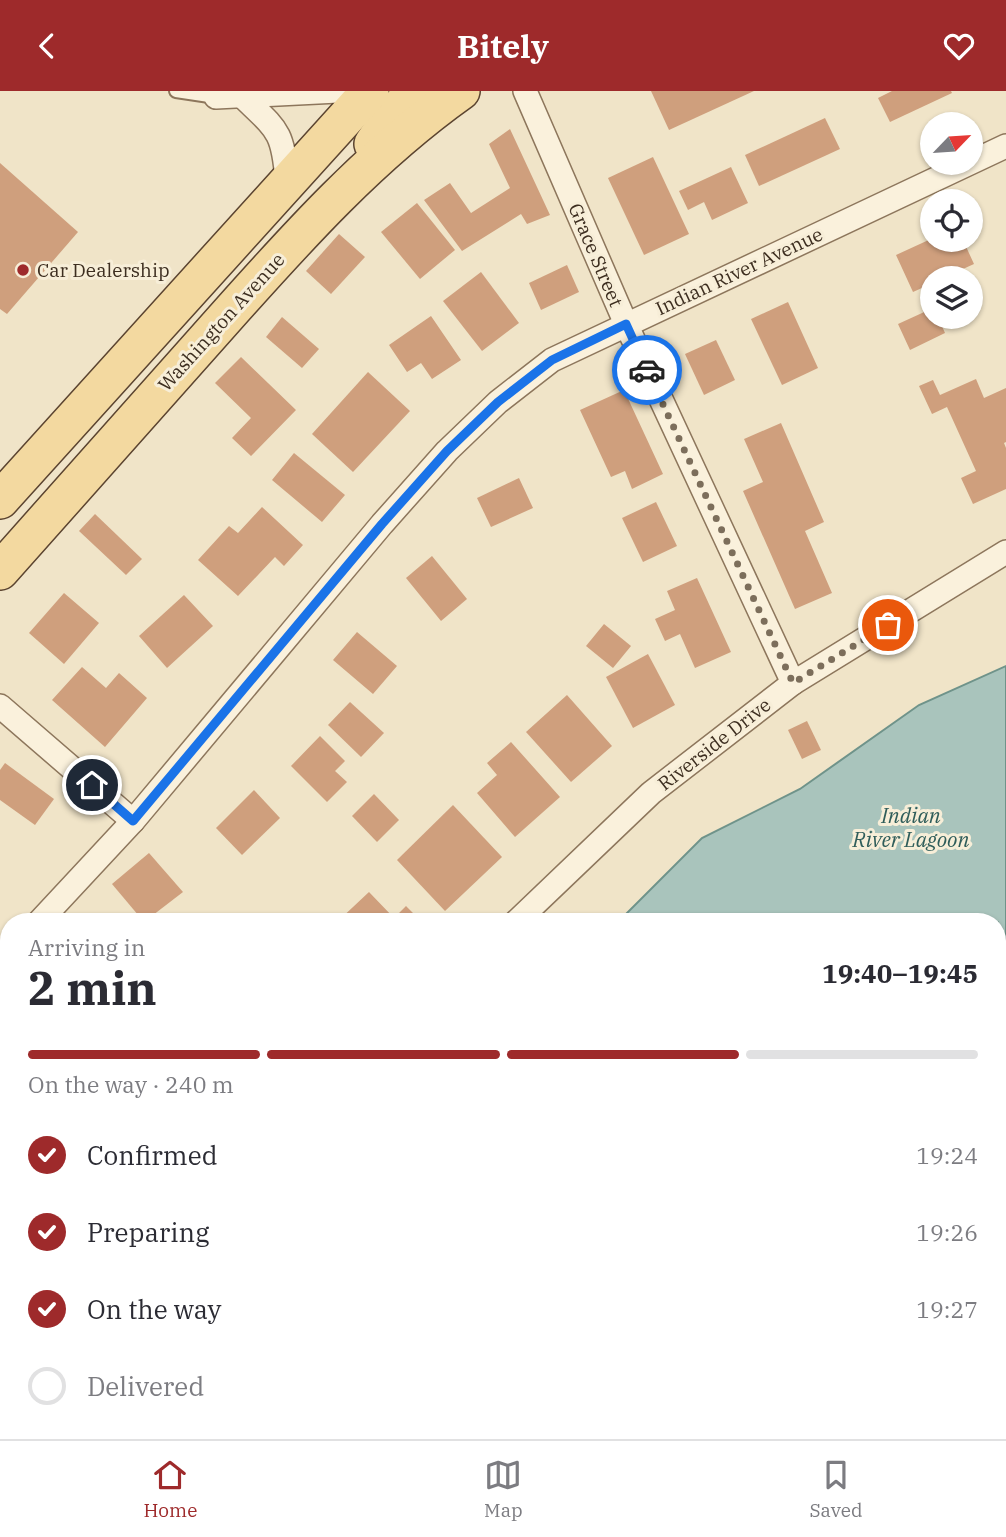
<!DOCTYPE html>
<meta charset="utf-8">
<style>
:root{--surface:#fff;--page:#f2f2f3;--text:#2b2b33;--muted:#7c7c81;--line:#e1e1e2;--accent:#9e2a2b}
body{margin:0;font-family:"IBM Plex Serif",serif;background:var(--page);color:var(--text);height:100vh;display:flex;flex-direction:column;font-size:26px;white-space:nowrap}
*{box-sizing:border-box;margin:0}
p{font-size:23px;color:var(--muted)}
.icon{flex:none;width:38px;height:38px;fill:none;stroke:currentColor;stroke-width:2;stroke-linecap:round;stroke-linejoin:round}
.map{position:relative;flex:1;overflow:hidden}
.details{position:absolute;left:0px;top:822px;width:1006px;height:527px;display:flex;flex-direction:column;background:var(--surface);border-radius:28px 28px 0 0;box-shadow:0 2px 5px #0004}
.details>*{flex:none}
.needle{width:46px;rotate:65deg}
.controls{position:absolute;left:920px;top:21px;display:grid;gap:14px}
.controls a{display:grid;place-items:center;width:63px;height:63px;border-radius:50%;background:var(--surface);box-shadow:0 2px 5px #0004;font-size:35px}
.pin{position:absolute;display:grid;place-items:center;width:60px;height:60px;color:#fff;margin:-30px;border:4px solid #fff;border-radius:50%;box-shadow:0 2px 7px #0007}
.courier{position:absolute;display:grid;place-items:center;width:70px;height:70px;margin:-35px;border:5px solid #1a73e8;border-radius:50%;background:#fff;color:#222;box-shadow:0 2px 9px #0007}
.overview em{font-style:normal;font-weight:700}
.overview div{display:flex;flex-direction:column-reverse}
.overview{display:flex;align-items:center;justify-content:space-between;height:119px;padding:0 28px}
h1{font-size:46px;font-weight:700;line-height:52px}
.bar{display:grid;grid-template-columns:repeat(4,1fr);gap:10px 7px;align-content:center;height:84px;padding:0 28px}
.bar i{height:9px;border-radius:5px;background:var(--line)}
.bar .selected{background:var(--accent)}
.bar p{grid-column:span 4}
ol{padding:0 28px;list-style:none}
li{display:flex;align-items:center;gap:21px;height:77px}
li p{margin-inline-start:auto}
li .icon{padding:7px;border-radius:50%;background:var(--accent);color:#fff;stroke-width:4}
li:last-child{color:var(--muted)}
li i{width:38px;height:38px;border:4px solid var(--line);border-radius:50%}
header{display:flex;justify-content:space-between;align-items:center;height:91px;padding:0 28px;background:var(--accent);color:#fff;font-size:32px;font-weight:700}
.menu{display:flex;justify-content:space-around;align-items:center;height:98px;border-top:2px solid var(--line);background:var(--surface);font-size:19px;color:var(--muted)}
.menu a{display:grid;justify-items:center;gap:4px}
.menu .selected{color:var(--accent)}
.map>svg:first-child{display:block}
.water{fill:#a9c4bc;stroke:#6f938a;stroke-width:2}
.building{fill:#cf9f7d}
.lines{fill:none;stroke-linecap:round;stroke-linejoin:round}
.lane-casing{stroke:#8d765c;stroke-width:16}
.street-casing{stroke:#8d765c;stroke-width:26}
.primary-casing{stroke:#5b4430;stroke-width:40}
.lane{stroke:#faf1dc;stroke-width:12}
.street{stroke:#faf1dc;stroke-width:23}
.primary{stroke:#f3d9a0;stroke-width:37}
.done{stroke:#7c6e5b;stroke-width:7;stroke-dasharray:0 12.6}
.route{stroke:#1a73e8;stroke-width:9}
.poi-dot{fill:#9e2a2b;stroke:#f7eed8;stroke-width:2.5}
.labels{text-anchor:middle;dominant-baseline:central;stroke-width:6;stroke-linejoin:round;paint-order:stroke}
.street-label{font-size:19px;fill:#3d2e20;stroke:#f7eed8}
.poi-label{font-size:19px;fill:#3d2e20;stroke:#f7eed8;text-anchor:start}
.water-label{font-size:21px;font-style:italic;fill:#2f5d5a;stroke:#f7eed8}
</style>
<header><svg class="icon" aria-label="back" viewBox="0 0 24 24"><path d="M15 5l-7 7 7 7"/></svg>Bitely<svg class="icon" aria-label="heart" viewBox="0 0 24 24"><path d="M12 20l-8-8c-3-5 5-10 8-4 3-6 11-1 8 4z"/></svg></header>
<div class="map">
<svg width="1006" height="1348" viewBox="0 0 1006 1348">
<rect width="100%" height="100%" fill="#f0e4c8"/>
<!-- water -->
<polygon class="water" points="1006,575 1006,1348 100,1348 109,1340 998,1340 998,831 618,831 702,747 800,698 919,614"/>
<!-- building -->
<g class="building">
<polygon points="651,0 754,0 669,39"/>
<polygon points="892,0 951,0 952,2 890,31 878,7"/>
<polygon points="825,27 840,58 759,95 745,64"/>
<polygon points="510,38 550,124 527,133 521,123 462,160 424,109 450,92 471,122 510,97 489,53"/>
<polygon points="653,66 689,143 644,164 608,87"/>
<polygon points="0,72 78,141 7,223 0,218"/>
<polygon points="731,76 748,112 712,129 704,111 688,119 679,100"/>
<polygon points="417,112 455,159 420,188 381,141"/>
<polygon points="339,143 365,166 331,203 306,180"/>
<polygon points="933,147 933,149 963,149 974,173 943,187 933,187 933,192 913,201 896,164"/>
<polygon points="567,174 579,201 541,219 529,192"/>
<polygon points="481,181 519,232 482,260 443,210"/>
<polygon points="788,211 818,277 782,294 751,228"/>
<polygon points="933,217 933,226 938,226 945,242 910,259 898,233"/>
<polygon points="431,225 461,269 432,288 421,272 407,281 389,254"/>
<polygon points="282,226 319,258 302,277 266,246"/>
<polygon points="716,249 735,289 704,304 685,263"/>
<polygon points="241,266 296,319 251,365 232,347 251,327 215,292"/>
<polygon points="368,281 410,320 353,381 312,343"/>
<polygon points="976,288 984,307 1006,297 1006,351 1004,352 1006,357 1006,398 973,413 961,387 976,380 947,316 932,323 919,295 933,289 940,304"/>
<polygon points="624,299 663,383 632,398 625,380 611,386 580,319"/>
<polygon points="781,332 824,431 805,440 832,502 795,518 743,400 763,391 744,348"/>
<polygon points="294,362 345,404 322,431 272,389"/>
<polygon points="519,387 533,417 491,436 477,407"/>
<polygon points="656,411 677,455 643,471 622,427"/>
<polygon points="262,416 303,454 284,475 275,466 238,505 198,469 229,435 238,442"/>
<polygon points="95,423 142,468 126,484 79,440"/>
<polygon points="432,465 467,508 441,530 406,487"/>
<polygon points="697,487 731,561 695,577 680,543 665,550 655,528 675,519 667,500"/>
<polygon points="64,502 99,532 64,573 29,542"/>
<polygon points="184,504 213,535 167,577 139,545"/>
<polygon points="604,533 631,555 613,577 586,555"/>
<polygon points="357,541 397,575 373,603 333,569"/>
<polygon points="648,563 675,614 633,637 606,586"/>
<polygon points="82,576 106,597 119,582 147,607 105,656 52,609"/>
<polygon points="567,604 612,655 571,691 526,641"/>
<polygon points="350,611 384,642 361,666 328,634"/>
<polygon points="807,630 821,659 802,668 788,639"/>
<polygon points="320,645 345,670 335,680 347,691 327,711 291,675"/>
<polygon points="511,651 560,706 515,746 477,702 497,684 487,672"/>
<polygon points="5,672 54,708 35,734 0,709 0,679"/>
<polygon points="254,699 280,727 242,764 216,737"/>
<polygon points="374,703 399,729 377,751 352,725"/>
<polygon points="453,714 502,766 445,820 397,769"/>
<polygon points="149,762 183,801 144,831 112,793"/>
<polygon points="369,801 394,827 406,815 421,830 337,831"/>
<polygon points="9,1142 9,1170 0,1157 0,1148"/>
</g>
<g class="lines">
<!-- lane casing -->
<g class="lane-casing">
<polyline id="lane" points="176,0 216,6"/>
</g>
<!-- street casing -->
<g class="street-casing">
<g id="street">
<polyline points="525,0 626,233 793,592"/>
<path d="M 242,5 C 277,39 283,39 287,89"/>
<polyline points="216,6 338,0"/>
<polyline points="0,615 133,730"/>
<polyline points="39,831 133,730 382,433 447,360 498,311 552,269 1006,55"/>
<polyline points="516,831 651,702 793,592 1006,461"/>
<polyline points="0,873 9,864"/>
<polyline points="0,1328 9,1320"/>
</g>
</g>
<!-- primary casing -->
<g class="primary-casing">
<g id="primary">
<polyline points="373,53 390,28 414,0"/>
<polyline points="0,409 370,0"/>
<path d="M 0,480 C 75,396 150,311 225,227 C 298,145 371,64 461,0"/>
</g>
</g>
<!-- lane -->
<use href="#lane" class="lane"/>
<!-- street -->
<use href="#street" class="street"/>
<!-- primary -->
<use href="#primary" class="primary"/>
</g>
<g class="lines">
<!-- done -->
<polyline class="done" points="647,279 793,592 888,534"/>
<!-- route -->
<polyline class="route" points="92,694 133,730 382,433 447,360 498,311 552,269 626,233 647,279"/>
</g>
<!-- markers -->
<circle class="poi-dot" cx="23" cy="179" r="7"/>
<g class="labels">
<!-- street labels -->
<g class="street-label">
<text transform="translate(596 164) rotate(67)">Grace Street</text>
<text transform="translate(739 180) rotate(-25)">Indian River Avenue</text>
<text transform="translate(221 231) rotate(-48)">Washington Avenue</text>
<text transform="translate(714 653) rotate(-38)">Riverside Drive</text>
</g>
<!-- poi labels -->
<g class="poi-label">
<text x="37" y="179">Car Dealership</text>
</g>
<!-- water labels -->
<g class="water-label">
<text x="911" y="724">Indian<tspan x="911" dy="24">River Lagoon</tspan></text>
</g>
</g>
</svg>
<div class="controls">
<a><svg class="needle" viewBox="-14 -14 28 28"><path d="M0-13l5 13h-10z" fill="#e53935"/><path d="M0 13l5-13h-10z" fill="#7c7c81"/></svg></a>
<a><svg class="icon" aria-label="locate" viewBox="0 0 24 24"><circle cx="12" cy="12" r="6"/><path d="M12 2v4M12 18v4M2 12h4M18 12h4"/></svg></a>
<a><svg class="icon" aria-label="layers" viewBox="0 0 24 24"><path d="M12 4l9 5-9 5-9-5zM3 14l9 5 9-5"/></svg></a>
</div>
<div class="pin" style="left:888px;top:534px;background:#ea580c"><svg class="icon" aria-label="bag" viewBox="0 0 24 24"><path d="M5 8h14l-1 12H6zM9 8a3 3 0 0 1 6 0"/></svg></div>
<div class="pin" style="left:92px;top:694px;background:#1f2937"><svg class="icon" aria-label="home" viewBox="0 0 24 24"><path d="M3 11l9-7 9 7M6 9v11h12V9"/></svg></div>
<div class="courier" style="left:647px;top:279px"><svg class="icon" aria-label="car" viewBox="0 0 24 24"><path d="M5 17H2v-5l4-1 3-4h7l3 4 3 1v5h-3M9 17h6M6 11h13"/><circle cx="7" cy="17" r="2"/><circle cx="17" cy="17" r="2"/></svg></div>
<section class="details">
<div class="overview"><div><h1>2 min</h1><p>Arriving in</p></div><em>19:40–19:45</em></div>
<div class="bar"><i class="selected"></i><i class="selected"></i><i class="selected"></i><i></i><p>On the way · 240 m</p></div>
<ol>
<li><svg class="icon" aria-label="check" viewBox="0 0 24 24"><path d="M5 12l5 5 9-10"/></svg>Confirmed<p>19:24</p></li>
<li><svg class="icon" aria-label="check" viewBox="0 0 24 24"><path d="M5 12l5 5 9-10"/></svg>Preparing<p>19:26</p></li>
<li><svg class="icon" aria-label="check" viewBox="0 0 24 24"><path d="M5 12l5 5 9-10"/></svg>On the way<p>19:27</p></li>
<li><i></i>Delivered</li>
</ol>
</section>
</div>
<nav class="menu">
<a class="selected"><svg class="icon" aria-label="home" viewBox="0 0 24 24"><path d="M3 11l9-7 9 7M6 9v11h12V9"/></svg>Home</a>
<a><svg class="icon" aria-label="map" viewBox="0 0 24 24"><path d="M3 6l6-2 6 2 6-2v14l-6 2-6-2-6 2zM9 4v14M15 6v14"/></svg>Map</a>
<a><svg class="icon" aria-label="saved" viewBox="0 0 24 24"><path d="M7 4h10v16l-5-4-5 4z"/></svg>Saved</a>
</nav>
